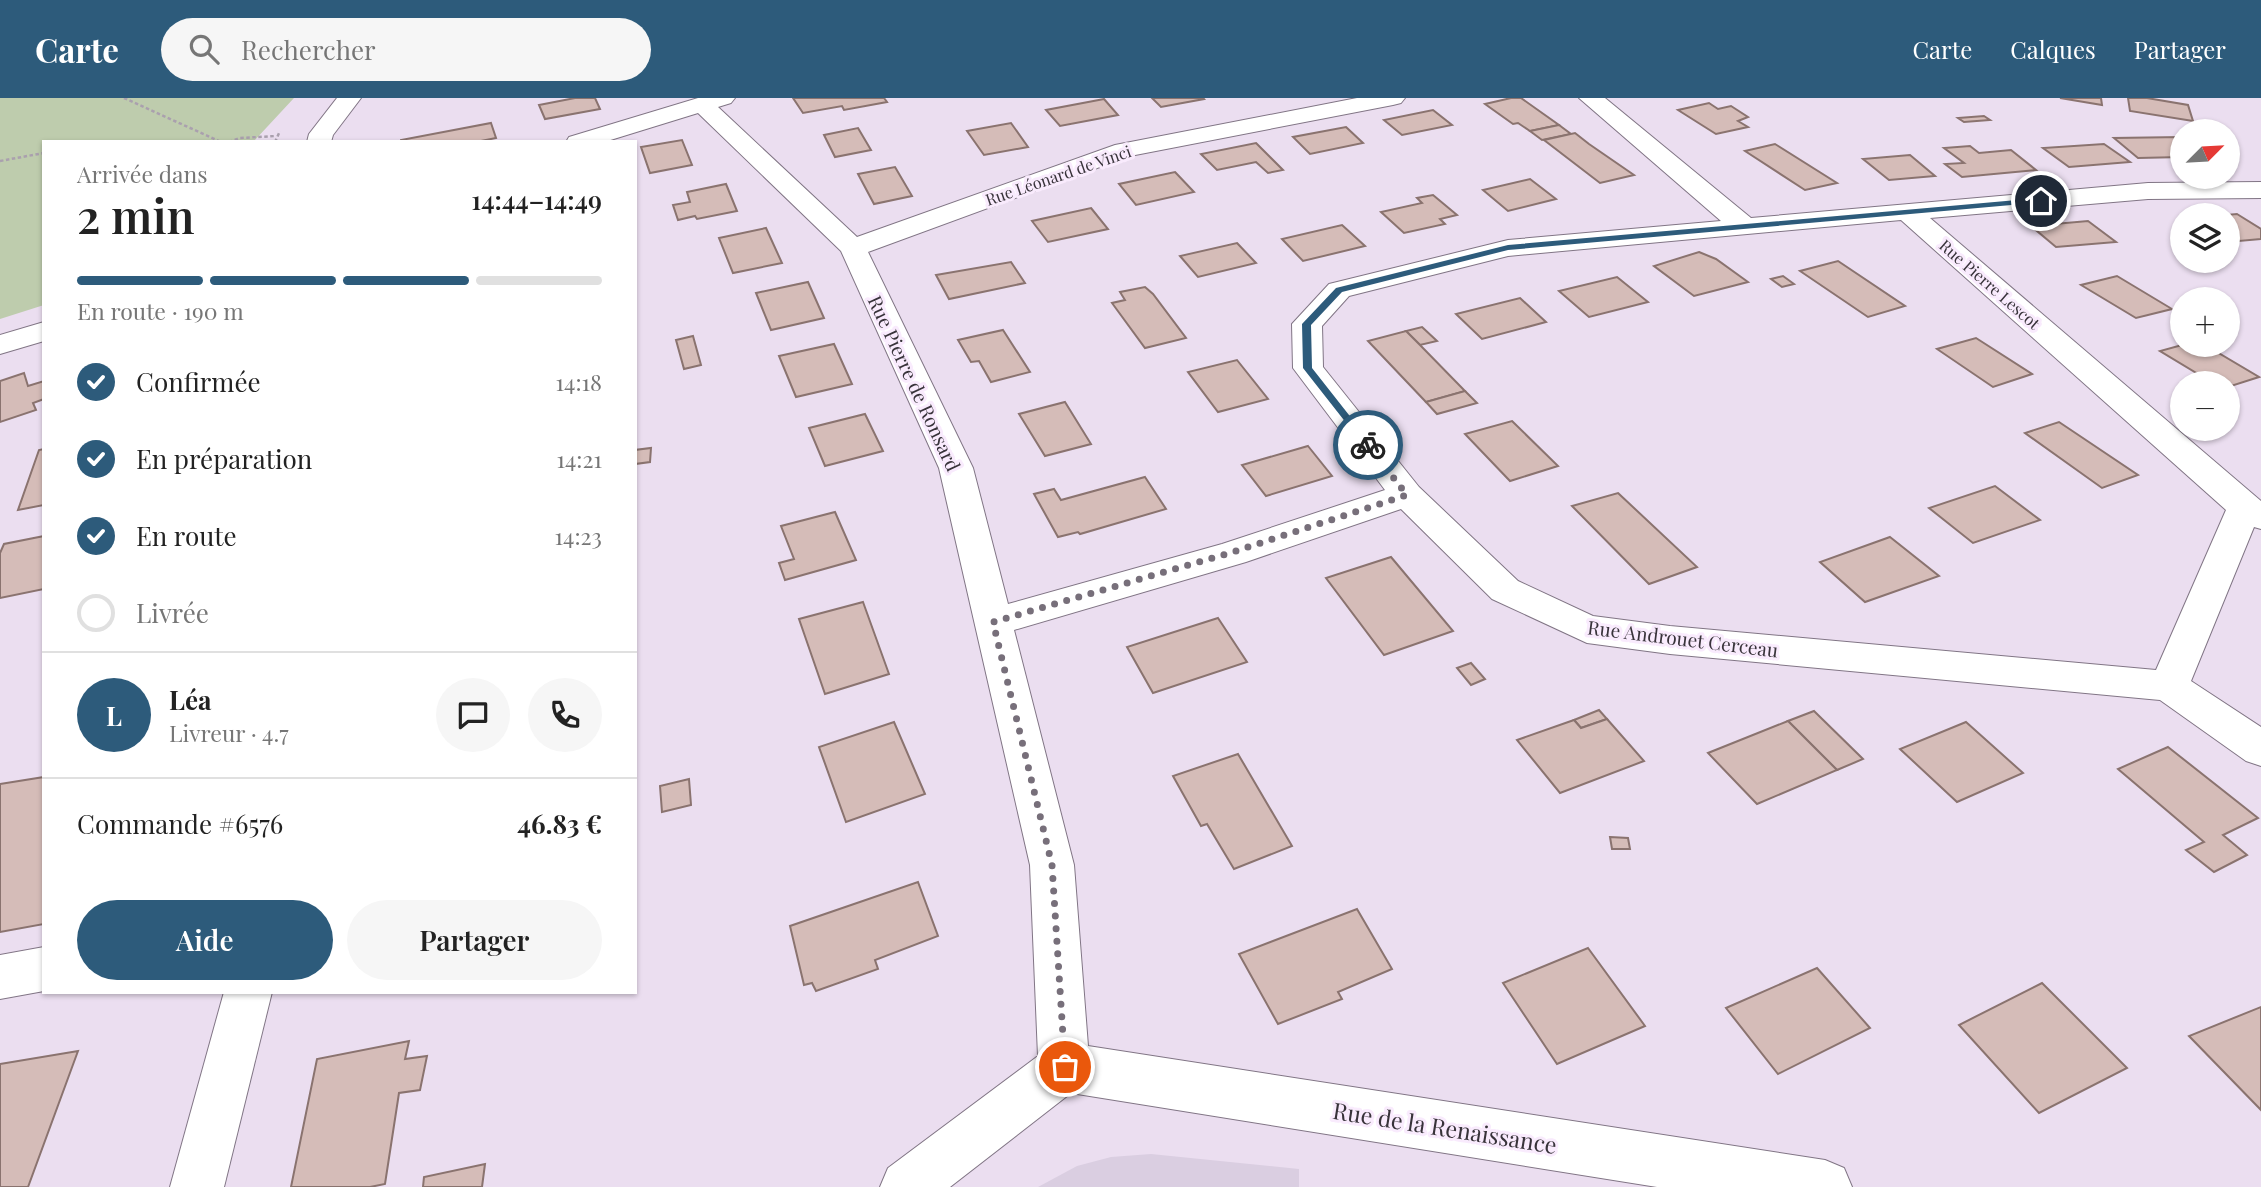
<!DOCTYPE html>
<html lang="fr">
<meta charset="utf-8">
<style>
:root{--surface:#fff;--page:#f6f6f6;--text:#222;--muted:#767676;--line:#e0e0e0;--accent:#2d5b7b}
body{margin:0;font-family:"Playfair Display",serif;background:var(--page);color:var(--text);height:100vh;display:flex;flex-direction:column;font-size:26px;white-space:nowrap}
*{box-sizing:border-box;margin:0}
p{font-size:23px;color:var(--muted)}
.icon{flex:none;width:38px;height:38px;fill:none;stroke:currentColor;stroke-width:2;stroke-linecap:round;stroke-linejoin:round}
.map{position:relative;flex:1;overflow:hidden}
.details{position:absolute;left:42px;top:42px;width:595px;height:854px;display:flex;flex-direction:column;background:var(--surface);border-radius:0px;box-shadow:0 2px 5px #0004}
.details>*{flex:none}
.needle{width:46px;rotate:66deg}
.controls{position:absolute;left:2170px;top:21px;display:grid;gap:14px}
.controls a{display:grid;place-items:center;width:70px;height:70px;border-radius:50%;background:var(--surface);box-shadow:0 2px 5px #0004;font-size:35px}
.pin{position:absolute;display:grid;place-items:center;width:60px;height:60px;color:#fff;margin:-30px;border:4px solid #fff;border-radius:50%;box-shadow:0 2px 7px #0007}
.courier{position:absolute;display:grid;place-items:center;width:70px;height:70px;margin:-35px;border:5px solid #2d5b7b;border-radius:50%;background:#fff;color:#222;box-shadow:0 2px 9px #0007}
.headline em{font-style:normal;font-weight:600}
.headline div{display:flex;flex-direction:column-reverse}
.headline{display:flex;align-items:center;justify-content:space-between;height:119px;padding:0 35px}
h1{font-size:46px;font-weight:600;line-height:52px}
.bar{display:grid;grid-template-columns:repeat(4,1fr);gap:10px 7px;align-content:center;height:84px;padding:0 35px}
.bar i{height:9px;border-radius:5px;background:var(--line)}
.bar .selected{background:var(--accent)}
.bar p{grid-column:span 4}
.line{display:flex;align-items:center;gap:18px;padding:0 35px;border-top:2px solid var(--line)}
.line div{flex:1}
.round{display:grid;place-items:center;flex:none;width:74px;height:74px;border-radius:37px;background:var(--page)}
ol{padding:0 35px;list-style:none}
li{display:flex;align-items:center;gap:21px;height:77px}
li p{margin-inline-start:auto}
li .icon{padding:7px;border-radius:50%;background:var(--accent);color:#fff;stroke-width:4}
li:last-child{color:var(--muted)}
li i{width:38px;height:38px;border:4px solid var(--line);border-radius:50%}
.cta{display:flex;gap:14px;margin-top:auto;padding:14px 35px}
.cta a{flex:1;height:80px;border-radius:42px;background:var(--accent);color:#fff;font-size:28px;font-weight:600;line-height:80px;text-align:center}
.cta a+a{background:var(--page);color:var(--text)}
header{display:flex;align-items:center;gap:42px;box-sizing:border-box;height:98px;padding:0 35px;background:var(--accent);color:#fff}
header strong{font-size:33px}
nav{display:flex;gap:38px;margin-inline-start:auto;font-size:24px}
.search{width:490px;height:63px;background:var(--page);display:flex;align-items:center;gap:18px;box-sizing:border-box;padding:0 24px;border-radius:38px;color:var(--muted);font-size:26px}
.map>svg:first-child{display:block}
.education{fill:#dacee1}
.green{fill:#beccad}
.building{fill:#d5bcb8;stroke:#8a736f;stroke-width:2}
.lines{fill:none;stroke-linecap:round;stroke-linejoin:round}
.minor-casing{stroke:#817585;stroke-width:2}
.tertiary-casing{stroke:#817585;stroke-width:2}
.path{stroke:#aaa0ae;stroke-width:2.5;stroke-dasharray:3.5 2.5;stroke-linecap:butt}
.minor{fill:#fff;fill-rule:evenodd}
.tertiary{fill:#fff;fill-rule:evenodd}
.route{fill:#2d5b7b}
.done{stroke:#776f7a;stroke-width:7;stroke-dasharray:0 12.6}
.labels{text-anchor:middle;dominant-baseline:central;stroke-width:6;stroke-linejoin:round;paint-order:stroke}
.far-street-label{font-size:16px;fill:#38333a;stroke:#f9ebfd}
.street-label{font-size:19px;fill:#38333a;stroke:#f9ebfd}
.near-street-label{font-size:23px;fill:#38333a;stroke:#f9ebfd}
</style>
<header>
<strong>Carte</strong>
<div class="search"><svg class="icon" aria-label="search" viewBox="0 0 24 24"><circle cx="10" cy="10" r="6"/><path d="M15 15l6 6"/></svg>Rechercher</div>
<nav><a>Carte</a><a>Calques</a><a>Partager</a></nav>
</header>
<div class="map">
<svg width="2261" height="1089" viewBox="0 0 2261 1089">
<rect width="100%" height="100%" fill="#ebdef0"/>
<!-- education -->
<polygon class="education" points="1151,1056 1299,1071 1299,1089 1038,1089 1077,1068 1111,1059"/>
<!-- green -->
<polygon class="green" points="0,0 294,0 253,44 44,44 44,207 0,221"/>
<!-- building -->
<g class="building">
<polygon points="575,0 595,0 600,11 545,21 539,7"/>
<polygon points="793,0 884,0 887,4 844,12 842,8 803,15"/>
<polygon points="1152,0 1203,0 1204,1 1161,9"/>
<polygon points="1511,0 1521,0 1559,27 1530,33 1518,25 1513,26 1485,6"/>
<polygon points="2060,0 2101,0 2102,7"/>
<polygon points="2128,0 2147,0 2188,7 2193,23 2130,13"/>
<polygon points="1104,1 1118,17 1060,28 1046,12"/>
<polygon points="1709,5 1718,11 1731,8 1748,19 1738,23 1748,29 1716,36 1678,12"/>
<polygon points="1433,12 1452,27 1402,37 1384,22"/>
<polygon points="1984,18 1990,22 1964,24 1958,20"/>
<polygon points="491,25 496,40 476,44 401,44 401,42"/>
<polygon points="1011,25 1028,49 984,57 967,33"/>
<polygon points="1559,27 1571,36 1542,42 1530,33"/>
<polygon points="1346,29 1363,45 1310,56 1293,39"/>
<polygon points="858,30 871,52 835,59 824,37"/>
<polygon points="1575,35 1589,46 1634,77 1600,85 1544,42"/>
<polygon points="2182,39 2182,59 2138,60 2114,40"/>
<polygon points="682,42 692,67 650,75 641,49"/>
<polygon points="1256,45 1283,72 1268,75 1256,64 1217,72 1201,56"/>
<polygon points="1775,46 1837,85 1805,92 1745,53"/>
<polygon points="2104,46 2130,64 2069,69 2043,50"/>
<polygon points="1970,48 1979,55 2011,52 2036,72 1962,79 1945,66 1964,65 1944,50"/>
<polygon points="1910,57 1935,78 1889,82 1863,61"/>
<polygon points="895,69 912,98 874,106 858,76"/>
<polygon points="1175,74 1194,94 1136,107 1119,86"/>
<polygon points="1530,81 1556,101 1508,113 1483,92"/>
<polygon points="726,86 737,113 697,121 695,118 678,122 673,107 690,104 687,94"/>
<polygon points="1433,97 1457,117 1440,121 1445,126 1404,135 1381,114 1422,105 1417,100"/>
<polygon points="1091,110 1108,131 1048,144 1032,123"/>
<polygon points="2237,116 2261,131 2261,141 2228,144 2228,117 2226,117"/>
<polygon points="2088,123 2116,144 2056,149 2031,128"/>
<polygon points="1342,127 1365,148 1303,163 1282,141"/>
<polygon points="766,130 782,165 733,175 719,140"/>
<polygon points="1237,145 1256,165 1198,179 1180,158"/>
<polygon points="1699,154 1716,161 1748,184 1694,198 1654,168"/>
<polygon points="1838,163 1905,208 1868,219 1800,173"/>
<polygon points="1011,164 1025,185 949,201 936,177"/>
<polygon points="1783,178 1794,186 1782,189 1771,181"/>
<polygon points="2117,178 2172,211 2136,220 2081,187"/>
<polygon points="1617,179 1648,204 1589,219 1559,193"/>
<polygon points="808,184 824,220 771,232 756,195"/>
<polygon points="1145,189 1153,196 1186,240 1145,250 1112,205 1125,202 1120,194"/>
<polygon points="1520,200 1546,224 1482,241 1456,216"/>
<polygon points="1422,229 1437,243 1420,247 1406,233"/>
<polygon points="1003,232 1030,274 991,284 979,263 971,264 958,242"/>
<polygon points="1406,233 1420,247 1465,293 1426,304 1368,243"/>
<polygon points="693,238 701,267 684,271 676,242"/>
<polygon points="1976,240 2032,276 1993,289 1937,251"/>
<polygon points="834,246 852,286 796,299 779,258"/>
<polygon points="2182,247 2205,247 2259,279 2228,289 2228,285 2213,285 2160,253"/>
<polygon points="1237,262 1268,301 1218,314 1188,274"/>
<polygon points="24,275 28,288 44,283 44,301 33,305 36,312 0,324 0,283"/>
<polygon points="1465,293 1477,305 1437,316 1426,304"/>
<polygon points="1065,304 1091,346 1045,358 1019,316"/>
<polygon points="865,316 883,353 825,368 809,330"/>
<polygon points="1512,323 1558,368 1510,383 1465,336"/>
<polygon points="2059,324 2138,377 2102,390 2025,335"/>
<polygon points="1308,348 1332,378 1266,398 1242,367"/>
<polygon points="651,350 650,364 635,366 635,352"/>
<polygon points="44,351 44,407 18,412 39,352"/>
<polygon points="1145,379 1166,411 1080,436 1078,434 1058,439 1034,396 1054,391 1061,402"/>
<polygon points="1995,388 2040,422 1973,445 1929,410"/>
<polygon points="1618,395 1697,469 1649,486 1572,408"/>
<polygon points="835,414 856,462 785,482 779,465 794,461 781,428"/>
<polygon points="44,438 44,491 0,500 0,455 4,446"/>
<polygon points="1890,439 1939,478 1865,504 1820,464"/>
<polygon points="1391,459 1453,533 1384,557 1326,480"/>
<polygon points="863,504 889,576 825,596 799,521"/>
<polygon points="1218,520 1247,564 1153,595 1127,549"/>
<polygon points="1471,565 1485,581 1471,587 1457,570"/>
<polygon points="1599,612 1607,621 1581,630 1574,622"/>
<polygon points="1814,613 1863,661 1837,672 1788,623"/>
<polygon points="1607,621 1644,663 1560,695 1517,642 1574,622 1581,630"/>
<polygon points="1788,623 1837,672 1757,706 1708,655"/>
<polygon points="894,624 925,696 846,724 819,649"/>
<polygon points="1966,624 2023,675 1957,704 1900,651"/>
<polygon points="2168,649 2258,720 2223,737 2247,757 2214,774 2186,752 2204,744 2118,671"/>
<polygon points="1238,656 1292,748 1234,771 1207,726 1201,728 1173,678"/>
<polygon points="44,679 44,826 0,834 0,686"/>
<polygon points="689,681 691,707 662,714 660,688"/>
<polygon points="1610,739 1628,740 1630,751 1612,751"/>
<polygon points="918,784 938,838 875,862 878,871 816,893 812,885 804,887 790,828"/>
<polygon points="1357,811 1392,871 1338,894 1342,901 1278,926 1239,856"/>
<polygon points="1588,850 1645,928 1557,966 1503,885"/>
<polygon points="1817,870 1870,930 1778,976 1726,910"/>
<polygon points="2042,885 2127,970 2039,1015 1959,927"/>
<polygon points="2261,909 2261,1012 2189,938"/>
<polygon points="409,943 405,961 427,958 420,992 399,995 385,1086 370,1089 291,1089 317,961"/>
<polygon points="78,953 28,1089 0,1089 0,966"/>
<polygon points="485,1066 482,1089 423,1089 424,1079"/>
</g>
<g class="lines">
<!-- minor casing -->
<g class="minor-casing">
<g id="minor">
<path d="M 698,0 L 735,0 L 731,5 L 718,9 L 857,139 L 1115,47 L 1357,0 L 1405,0 L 1401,5 L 1393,7 L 1130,58 L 868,154 L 973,370 L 1008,506 L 1222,446 L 1385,392 L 1293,270 L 1292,226 L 1329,186 L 1508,142 L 1721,123 L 1579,0 L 1605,0 L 1751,120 L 2148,85 L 2261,84 L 2261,100 L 2148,101 L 1930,120 L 2261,403 L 2261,431 L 2254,429 L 2191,583 L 2261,629 L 2261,668 L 2246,663 L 2160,602 L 1670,556 L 1587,545 L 1492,501 L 1401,411 L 1246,464 L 1014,532 L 1074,767 L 1088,948 L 1825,1062 L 1844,1070 L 1852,1089 L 1657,1089 L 1071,995 L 950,1089 L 880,1089 L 888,1070 L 1038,958 L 1030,767 L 939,370 L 841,153 L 698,15 L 604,44 L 566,44 L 569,39 ZM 1901,122 L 2226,412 L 2156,572 L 1670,528 L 1593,518 L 1518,483 L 1419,389 L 1323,269 L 1322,228 L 1349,198 L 1508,158 Z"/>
<polygon points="44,224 44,243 0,256 0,237"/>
<polygon points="44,849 44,893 0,901 0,857"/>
</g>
</g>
<!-- tertiary casing -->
<g class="tertiary-casing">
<g id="tertiary">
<polygon points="337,0 361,0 333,37 331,44 307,44 309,36"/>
<polygon points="224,894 272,894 224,1089 170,1089"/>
</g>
</g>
<!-- path -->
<g class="path">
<polyline points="124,0 221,44"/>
<polyline points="229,44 240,40 276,38"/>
<polyline points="275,44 280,33"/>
<polyline points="0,63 44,55"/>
</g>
<!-- minor -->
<use href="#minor" class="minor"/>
<!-- tertiary -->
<use href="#tertiary" class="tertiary"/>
</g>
<!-- route -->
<polygon class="route" points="2041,100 2044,104 1508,152 1342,194 1311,227 1312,270 1371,345 1371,349 1365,349 1303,270 1302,226 1336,190 1508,147"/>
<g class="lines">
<!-- done -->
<polyline class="done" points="1065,969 1052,767 993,524 1233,454 1407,397 1368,347"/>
</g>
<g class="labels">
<!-- far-street labels -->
<g class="far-street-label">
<text transform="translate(1058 77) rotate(-19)">Rue Léonard de Vinci</text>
<text transform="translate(1990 186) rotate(41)">Rue Pierre Lescot</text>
</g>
<!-- street labels -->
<g class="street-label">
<text transform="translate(915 285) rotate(65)">Rue Pierre de Ronsard</text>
<text transform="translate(1683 540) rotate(7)">Rue Androuet Cerceau</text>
</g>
<!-- near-street labels -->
<g class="near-street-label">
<text transform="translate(1445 1029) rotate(9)">Rue de la Renaissance</text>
</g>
</g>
</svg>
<div class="controls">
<a><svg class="needle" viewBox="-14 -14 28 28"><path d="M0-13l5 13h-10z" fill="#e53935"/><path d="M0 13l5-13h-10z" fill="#767676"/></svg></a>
<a><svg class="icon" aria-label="layers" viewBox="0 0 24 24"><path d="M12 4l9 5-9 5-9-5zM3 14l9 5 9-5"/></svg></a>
<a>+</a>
<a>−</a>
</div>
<div class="pin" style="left:1065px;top:969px;background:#ea580c"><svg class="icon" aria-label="bag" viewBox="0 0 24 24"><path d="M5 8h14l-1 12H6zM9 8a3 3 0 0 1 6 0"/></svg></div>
<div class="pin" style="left:2041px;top:103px;background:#1f2937"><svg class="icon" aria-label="home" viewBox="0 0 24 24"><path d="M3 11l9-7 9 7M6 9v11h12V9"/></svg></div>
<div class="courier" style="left:1368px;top:347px"><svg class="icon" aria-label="bike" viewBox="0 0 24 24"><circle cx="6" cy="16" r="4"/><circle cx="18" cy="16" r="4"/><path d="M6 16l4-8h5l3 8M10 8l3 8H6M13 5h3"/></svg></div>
<section class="details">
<div class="headline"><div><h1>2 min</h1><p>Arrivée dans</p></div><em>14:44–14:49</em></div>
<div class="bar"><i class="selected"></i><i class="selected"></i><i class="selected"></i><i></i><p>En route · 190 m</p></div>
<ol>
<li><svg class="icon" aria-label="check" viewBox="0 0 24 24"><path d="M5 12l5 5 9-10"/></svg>Confirmée<p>14:18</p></li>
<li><svg class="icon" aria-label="check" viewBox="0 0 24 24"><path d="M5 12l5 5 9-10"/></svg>En préparation<p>14:21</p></li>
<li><svg class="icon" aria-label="check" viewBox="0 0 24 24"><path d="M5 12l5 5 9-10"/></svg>En route<p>14:23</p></li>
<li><i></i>Livrée</li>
</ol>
<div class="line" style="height:126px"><b class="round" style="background:var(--accent);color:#fff">L</b><div><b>Léa</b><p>Livreur · 4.7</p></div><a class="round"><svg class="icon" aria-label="chat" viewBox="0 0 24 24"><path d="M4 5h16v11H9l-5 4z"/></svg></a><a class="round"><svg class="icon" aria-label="phone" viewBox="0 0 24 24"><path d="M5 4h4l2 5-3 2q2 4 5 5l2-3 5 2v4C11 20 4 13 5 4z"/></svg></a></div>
<div class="line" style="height:91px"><div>Commande #6576</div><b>46.83 €</b></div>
<div class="cta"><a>Aide</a><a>Partager</a></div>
</section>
</div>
